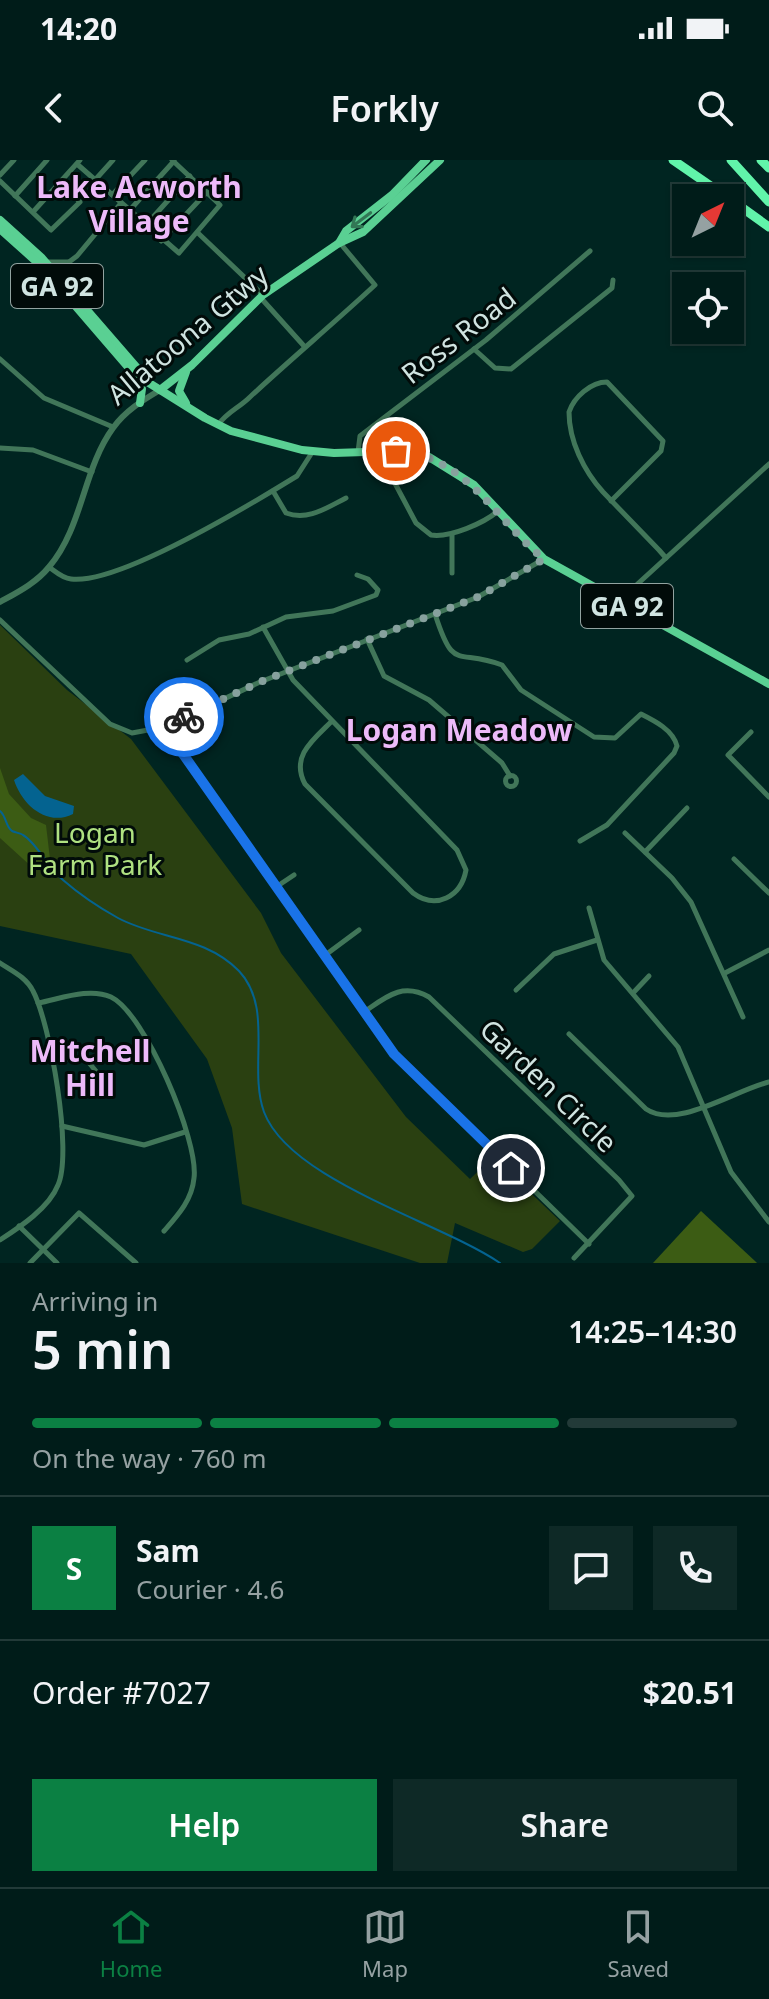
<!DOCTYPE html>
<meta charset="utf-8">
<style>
:root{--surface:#001c19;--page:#0e2926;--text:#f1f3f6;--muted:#95a1a2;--line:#223a38;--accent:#0b8043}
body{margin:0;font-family:"Noto Sans",sans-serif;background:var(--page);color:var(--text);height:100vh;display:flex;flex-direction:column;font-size:30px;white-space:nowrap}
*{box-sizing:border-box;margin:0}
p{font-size:26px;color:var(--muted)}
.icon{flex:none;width:44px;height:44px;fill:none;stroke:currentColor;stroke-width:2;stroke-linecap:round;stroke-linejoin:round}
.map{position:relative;height:1103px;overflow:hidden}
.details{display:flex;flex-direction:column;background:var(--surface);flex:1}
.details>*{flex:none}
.needle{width:52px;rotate:43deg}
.controls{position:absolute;left:672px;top:24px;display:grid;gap:16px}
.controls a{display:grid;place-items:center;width:72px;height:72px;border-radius:0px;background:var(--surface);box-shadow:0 2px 6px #0004,0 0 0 2px var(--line);font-size:40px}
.pin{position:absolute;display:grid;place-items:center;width:68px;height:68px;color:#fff;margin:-34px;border:4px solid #fff;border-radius:50%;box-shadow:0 2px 8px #0007}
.courier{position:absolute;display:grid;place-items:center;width:80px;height:80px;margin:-40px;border:6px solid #1a73e8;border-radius:50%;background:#fff;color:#222;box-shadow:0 2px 10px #0007}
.overview em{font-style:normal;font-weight:600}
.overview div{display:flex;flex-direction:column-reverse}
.overview{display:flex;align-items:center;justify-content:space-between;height:136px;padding:0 32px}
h1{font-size:52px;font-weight:600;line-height:60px}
.bar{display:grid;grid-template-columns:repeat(4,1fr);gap:12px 8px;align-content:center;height:96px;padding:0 32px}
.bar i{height:10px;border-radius:6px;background:var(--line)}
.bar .on{background:var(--accent)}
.bar p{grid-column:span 4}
.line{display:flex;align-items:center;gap:20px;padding:0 32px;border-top:2px solid var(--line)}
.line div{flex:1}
.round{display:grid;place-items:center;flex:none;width:84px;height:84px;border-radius:0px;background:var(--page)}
.action{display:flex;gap:16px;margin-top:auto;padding:16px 32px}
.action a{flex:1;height:92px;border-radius:0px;background:var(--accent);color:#fff;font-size:32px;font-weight:600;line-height:92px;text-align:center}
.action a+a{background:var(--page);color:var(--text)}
.status{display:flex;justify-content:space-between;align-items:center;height:56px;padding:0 40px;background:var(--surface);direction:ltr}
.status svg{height:22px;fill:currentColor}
header{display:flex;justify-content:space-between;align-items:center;height:104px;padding:0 32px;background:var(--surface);font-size:36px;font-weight:600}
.tab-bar{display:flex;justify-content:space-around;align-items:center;height:112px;border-top:2px solid var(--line);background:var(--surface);font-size:22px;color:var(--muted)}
.tab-bar a{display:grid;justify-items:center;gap:4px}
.tab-bar .on{color:var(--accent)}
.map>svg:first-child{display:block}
.green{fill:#2a4011}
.forest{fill:#3c5c14}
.water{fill:#046390}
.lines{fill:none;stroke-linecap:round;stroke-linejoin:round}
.stream{stroke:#046390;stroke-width:2}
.minor{stroke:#417659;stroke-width:5}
.tertiary{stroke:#417659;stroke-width:6}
.primary{stroke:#5ad093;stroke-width:8}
.motorway{stroke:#61f4aa;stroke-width:9}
.oneway{stroke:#327755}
.done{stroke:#87a19e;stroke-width:8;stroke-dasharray:0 14.4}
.route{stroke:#1a73e8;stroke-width:10}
.labels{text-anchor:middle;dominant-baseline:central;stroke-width:6;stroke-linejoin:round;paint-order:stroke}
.shield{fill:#010b09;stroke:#92a3a0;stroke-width:2}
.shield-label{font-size:26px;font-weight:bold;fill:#d0e4e1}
.street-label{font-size:28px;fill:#d0e4e1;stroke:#010b09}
.park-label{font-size:28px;fill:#afe181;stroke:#010b09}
.neighbourhood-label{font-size:30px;font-weight:bold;fill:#edbaf9;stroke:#010b09}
</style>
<div class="status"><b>14:20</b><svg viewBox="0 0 49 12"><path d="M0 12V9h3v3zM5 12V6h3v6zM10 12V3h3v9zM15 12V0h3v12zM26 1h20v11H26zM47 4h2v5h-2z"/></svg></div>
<header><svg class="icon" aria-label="back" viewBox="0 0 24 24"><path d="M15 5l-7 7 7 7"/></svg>Forkly<svg class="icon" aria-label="search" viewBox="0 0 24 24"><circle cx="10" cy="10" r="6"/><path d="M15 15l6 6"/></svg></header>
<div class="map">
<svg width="769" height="1103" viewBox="0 0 769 1103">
<rect width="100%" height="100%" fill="#002521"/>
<!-- green -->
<polygon class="green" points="0,465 67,530 131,579 261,753 281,793 406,957 470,1019 493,997 560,1061 532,1089 523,1092 455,1063 447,1103 420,1103 242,1044 232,968 207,899 131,794 0,766"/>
<!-- forest -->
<g class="forest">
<polygon points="0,608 9,634 31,658 46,665 50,699 33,708 0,678"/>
<polygon points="701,1051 755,1101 757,1103 653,1103"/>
</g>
<!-- water -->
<path class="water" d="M 23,614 L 45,636 L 74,646 L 73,654 C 47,667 22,645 14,620 Z"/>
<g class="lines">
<!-- stream -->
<path class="stream" d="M 0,651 C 7,657 5,666 12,671 C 14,672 22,674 23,675 C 36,682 49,709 63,720 C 79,734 100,748 118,758 C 157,779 205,776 239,811 C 274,848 248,908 264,952 C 290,1021 440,1062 500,1103"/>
<!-- minor -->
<g class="minor">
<polyline points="77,4 179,93 220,45 172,0"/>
<polyline points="0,15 14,0"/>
<polyline points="95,20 113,0"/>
<polyline points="0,21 51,70 80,42 60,22"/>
<polyline points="112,35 145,0"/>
<polyline points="15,36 47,0"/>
<polyline points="129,51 174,1"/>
<polyline points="33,52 80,0"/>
<polyline points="145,66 190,16"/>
<polyline points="198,73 263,135"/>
<polyline points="161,81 207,32"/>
<polyline points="48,102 69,102 77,96 121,43"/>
<polyline points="66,124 69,102"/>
<polyline points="260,137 304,186"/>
<polyline points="474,189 495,208 511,209 612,128 613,120"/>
<polyline points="0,199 44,238 113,267"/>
<path d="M 218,265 C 227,252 239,248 250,237 C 291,199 334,163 375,125 L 340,83"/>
<polyline points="0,288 33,290 92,312"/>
<polyline points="358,292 360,276 486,180 590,91"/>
<path d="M 390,314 L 416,363 L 431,375 C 450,378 484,363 498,351"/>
<path d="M 273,331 L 286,353 C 308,361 326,348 346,338"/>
<path d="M 611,341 L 661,291 L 663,281 L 607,222 C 591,222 574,237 569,252 C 569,281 584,311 603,332 L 659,390 L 666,398"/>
<polyline points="452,374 452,413"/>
<path d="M 49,407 C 56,412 62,418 71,419 C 118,425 253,343 297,316 L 313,291"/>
<polyline points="620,440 769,304"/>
<path d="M 435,454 C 454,513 456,488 502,505 L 521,530 L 594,577 L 615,578 L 641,554 C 655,561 673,570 677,586 L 674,593 L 607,665 L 580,681"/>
<polyline points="0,460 110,564 132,573 164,567 260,522 478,437 544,399"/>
<path d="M 263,467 L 293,520 L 457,690 L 466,710 C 461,737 436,750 413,733 L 305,624 C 290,596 314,579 332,561"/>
<polyline points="367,479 384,516 429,540 502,603 510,616"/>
<polyline points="187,500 219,480 249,474 286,457 333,451 376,435 378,430 368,419 357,415"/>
<polyline points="164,567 394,894 589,1084"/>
<polyline points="751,572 728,595 769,637"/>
<circle cx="511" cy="621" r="5.5"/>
<polyline points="625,673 672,718 691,742 743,857"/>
<polyline points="645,692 687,648"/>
<polyline points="734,699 769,733"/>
<polyline points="276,727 294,715"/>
<polyline points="589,748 604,800 678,887 731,1012 769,1062"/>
<polyline points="324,796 359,770"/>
<path d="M 0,803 C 12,811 26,817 33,831 C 50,863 73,992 58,1025 C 49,1048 20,1067 0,1080"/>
<polyline points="725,813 769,790"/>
<polyline points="516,830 554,794 597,780"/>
<polyline points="633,833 649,816"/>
<path d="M 38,843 C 60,839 89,827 111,837 C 145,853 199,981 194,1018 C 192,1040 178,1055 164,1071"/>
<path d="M 364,852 C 386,837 402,822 429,837 L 619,1020 L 632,1036 L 574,1098"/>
<path d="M 569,874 L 646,949 C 677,970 735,930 769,922"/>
<polyline points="51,900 85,898 100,916 101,930"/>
<polyline points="62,966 144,985 185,972"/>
<polyline points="19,1066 57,1103"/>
<polyline points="30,1103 79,1053 136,1103"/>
</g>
<!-- tertiary -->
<path class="tertiary" d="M 0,442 C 18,432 36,423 49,407 C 83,367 83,309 113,268 C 125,251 143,240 160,230"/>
<!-- primary -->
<g class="primary">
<polyline points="0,60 42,98 146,218"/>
<polyline points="0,69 40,105 133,213 205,258 231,271 302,290 334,293 396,291 429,297 474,325 544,399 769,524"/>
<polyline points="339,83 346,71 392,35 426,0"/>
<polyline points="186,212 179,231 186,243"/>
<polyline points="133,213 142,229 140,243"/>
<polyline points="160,230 192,205 263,135 339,83 363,72 440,0"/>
</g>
<!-- motorway -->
<g class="motorway">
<polyline points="673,0 728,38"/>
<polyline points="731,0 769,42"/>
<polyline points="761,0 769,8"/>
<polyline points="730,39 769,67"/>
</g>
</g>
<!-- one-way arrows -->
<defs><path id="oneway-shaft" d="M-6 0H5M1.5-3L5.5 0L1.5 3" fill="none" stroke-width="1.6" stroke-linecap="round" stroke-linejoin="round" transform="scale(2)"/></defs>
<use class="oneway" href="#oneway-shaft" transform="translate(361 60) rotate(143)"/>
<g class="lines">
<!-- done -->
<path class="done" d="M 184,557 L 260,522 L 478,437 L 544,399 C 494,359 467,296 396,291"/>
<!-- route -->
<polyline class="route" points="184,557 164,567 394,894 511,1008"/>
</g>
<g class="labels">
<!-- shield labels -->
<g class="shield">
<rect x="11" y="104" width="92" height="44" rx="6"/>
<rect x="581" y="424" width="92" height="44" rx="6"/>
</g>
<g class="shield-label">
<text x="57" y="126">GA 92</text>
<text x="627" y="446">GA 92</text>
</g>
<!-- street labels -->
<g class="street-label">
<text transform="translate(187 174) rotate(-40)">Allatoona Gtwy</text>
<text transform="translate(458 175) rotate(-38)">Ross Road</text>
<text transform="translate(549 925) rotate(44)">Garden Circle</text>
</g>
<!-- park labels -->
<g class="park-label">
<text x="95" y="672">Logan<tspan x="95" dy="32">Farm Park</tspan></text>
</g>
<!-- neighbourhood labels -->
<g class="neighbourhood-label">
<text x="139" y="26">Lake Acworth<tspan x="139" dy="34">Village</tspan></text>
<text x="459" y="569">Logan Meadow</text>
<text x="90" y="890">Mitchell<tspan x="90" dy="34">Hill</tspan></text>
</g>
</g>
</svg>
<div class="controls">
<a><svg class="needle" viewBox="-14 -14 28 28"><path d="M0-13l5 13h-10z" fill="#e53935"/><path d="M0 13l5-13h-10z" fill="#95a1a2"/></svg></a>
<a><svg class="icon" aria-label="locate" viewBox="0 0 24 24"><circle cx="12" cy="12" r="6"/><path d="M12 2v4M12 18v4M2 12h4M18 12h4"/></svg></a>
</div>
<div class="pin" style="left:396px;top:291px;background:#ea580c"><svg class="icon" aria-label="bag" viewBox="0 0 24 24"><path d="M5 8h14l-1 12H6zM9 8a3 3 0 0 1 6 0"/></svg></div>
<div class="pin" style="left:511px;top:1008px;background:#1f2937"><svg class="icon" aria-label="home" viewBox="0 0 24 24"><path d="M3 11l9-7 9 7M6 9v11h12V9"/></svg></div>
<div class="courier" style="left:184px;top:557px"><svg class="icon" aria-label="bike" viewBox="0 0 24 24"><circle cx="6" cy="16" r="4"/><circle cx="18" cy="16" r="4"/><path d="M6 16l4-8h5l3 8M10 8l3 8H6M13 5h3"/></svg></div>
</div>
<section class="details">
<div class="overview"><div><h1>5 min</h1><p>Arriving in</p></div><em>14:25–14:30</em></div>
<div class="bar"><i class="on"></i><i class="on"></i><i class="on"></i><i></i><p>On the way · 760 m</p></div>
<div class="line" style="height:144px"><b class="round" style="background:var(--accent);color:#fff">S</b><div><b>Sam</b><p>Courier · 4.6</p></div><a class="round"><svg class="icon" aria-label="chat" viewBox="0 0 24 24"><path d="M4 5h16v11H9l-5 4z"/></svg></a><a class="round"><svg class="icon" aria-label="phone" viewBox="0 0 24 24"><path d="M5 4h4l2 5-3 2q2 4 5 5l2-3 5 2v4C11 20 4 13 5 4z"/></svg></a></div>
<div class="line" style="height:104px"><div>Order #7027</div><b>$20.51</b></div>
<div class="action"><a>Help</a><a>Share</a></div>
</section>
<nav class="tab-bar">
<a class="on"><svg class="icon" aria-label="home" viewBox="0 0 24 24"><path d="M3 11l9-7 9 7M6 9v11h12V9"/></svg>Home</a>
<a><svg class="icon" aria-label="map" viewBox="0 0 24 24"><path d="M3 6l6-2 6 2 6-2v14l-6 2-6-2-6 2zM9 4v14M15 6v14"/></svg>Map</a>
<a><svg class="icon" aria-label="saved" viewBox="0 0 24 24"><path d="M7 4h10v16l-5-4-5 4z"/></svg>Saved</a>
</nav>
